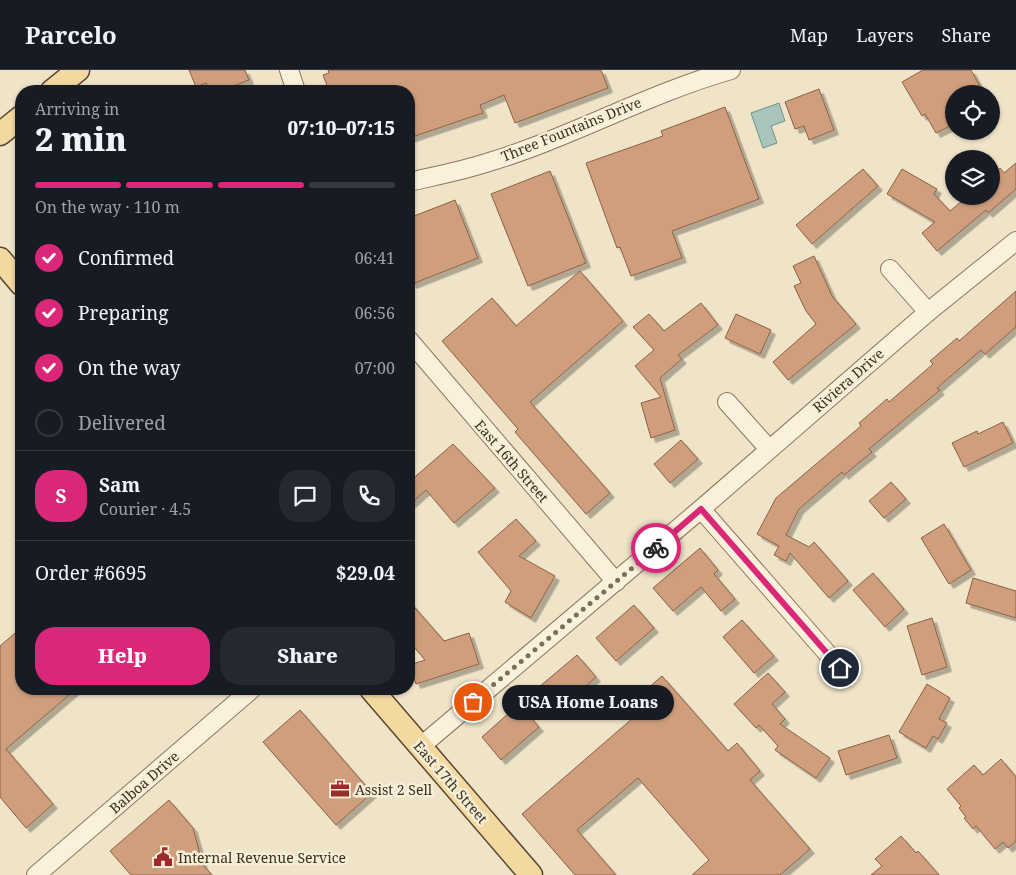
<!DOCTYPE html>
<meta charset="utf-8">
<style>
:root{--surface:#171b24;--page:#242831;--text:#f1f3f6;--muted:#9ea1a6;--line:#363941;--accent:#db2777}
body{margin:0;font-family:"Noto Serif",serif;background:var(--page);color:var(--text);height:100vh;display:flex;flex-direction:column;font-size:19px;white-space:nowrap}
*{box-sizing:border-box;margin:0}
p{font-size:16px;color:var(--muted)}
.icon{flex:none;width:28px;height:28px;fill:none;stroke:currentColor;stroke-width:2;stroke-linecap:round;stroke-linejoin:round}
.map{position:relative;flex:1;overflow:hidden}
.sheet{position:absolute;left:15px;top:15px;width:400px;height:610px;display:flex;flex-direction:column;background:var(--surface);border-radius:20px;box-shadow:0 1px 4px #0004}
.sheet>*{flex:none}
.controls{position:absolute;left:945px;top:15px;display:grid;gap:10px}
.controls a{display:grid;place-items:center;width:55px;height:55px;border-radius:50%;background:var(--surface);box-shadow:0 1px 4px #0004;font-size:25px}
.pin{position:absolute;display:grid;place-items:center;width:42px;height:42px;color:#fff;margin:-21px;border:2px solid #fff;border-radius:50%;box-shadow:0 1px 5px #0007}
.courier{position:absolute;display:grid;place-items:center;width:50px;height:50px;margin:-25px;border:4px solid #db2777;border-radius:50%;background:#fff;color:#222;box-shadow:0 1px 6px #0007}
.bubble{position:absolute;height:35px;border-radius:18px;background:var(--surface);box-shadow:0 1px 4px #0004;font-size:16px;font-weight:800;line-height:35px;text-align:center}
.head em{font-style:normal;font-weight:800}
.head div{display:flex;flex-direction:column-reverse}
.head{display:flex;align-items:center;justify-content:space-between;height:85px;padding:0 20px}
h1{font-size:32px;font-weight:800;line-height:38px}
.bar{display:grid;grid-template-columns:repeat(4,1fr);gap:8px 5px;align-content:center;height:60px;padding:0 20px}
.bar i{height:6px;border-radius:4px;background:var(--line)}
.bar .selected{background:var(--accent)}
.bar p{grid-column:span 4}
.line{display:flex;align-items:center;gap:12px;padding:0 20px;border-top:1px solid var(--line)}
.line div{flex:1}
.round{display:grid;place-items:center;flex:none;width:52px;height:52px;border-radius:20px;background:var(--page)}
ol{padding:0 20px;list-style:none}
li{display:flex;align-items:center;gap:15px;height:55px}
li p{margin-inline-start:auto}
li .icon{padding:5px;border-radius:50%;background:var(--accent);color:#fff;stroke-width:4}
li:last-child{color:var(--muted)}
li i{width:28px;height:28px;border:2px solid var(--line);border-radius:50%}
.cta{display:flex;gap:10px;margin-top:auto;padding:10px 20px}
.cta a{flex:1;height:58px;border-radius:20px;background:var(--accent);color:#fff;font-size:20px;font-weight:800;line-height:58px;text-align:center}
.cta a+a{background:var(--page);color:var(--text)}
header{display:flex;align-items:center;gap:30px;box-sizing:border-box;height:70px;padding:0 25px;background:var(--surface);border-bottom:1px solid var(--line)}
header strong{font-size:24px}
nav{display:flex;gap:28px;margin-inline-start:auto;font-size:18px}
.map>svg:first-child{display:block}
.water{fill:#a9c4bc;stroke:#6f938a}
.building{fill:#cf9f7d;stroke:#8d5f41;filter:url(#shadow)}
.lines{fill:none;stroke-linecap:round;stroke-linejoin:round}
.minor-casing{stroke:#8d765c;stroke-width:20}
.major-casing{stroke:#5b4430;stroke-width:25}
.minor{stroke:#faf1dc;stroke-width:18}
.major{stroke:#f3d9a0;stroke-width:22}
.done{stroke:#7c6e5b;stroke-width:5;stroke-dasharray:0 9}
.route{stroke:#db2777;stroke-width:6}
.labels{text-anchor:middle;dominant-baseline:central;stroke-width:5;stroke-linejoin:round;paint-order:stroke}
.street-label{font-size:14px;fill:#3d2e20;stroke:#f7eed8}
.poi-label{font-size:14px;fill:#3d2e20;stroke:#f7eed8;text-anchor:start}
</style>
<header>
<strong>Parcelo</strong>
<nav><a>Map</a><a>Layers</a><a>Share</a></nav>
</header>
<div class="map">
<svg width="1016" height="805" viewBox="0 0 1016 805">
<defs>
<filter id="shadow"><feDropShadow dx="4.5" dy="4.5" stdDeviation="0" flood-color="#0004"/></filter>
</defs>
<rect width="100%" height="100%" fill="#f0e4c8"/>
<!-- water -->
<polygon class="water" points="779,33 785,51 771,56 777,73 763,78 751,43"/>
<!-- building -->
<g class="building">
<polygon points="189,0 245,0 249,10 220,21 209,21 206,13 196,17"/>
<polygon points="328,0 601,0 608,18 515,53 504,25 480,35 483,43 409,68 409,21 329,21 323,5 329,3"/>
<polygon points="923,0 971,0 981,18 970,24 954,24 954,54 936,63 925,44 922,46 902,12"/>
<polygon points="819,19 834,60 809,70 804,56 795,59 785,32"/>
<polygon points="725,37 759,129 672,161 682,188 631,206 620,177 617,178 586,93 663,66 661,61"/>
<polygon points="1016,93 1016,119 988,143 986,140 937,181 922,163 935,152 887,124 902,99 937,119 934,124 950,141 968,126 991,126 991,106 1000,98 1004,103"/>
<polygon points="863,99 878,116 812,174 796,155"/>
<polygon points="550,101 586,193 528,216 491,124"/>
<polygon points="455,130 478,188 412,214 409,205 409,148"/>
<polygon points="814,186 832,226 856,254 788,310 773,292 816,254 806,241 794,216 801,213 793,196"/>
<polygon points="580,201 623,251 530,332 610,423 586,444 515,362 518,359 442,271 492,228 516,256"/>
<polygon points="1016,221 1016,257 985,284 981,280 937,318 940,320 869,379 872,382 844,405 842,402 799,439 786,465 809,477 814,472 848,511 829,528 790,483 786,491 774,485 779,476 757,464 776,428 861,356 859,353 887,329 889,332 933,294 930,291 957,268 959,271"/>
<polygon points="701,233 718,255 678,285 682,289 660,308 675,360 651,368 641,333 661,327 635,296 654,280 633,257 649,244 664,261"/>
<polygon points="736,244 771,260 760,284 725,268"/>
<polygon points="1003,352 1013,373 964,397 952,373 977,361 978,364"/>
<polygon points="681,370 698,389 670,413 654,394"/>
<polygon points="453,374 495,418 454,453 426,420 409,435 409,412"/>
<polygon points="891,412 906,429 884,448 869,431"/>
<polygon points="516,449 536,471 519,486 555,506 531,548 505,532 511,521 478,482"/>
<polygon points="944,454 971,500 949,514 921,468"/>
<polygon points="700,478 718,500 714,504 735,529 721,541 701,517 673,541 653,518"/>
<polygon points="873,503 904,539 885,557 853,520"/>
<polygon points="973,508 1016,521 1016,548 966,533"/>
<polygon points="409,531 444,571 469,563 479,594 416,614 409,595 425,590 409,571"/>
<polygon points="634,535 654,558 616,591 596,568"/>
<polygon points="932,548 947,597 922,605 907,556"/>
<polygon points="742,550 774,586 754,603 723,567"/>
<polygon points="21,558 21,619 76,619 6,679 53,734 26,758 0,727 0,576"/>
<polygon points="577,585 596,607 559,640 539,617"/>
<polygon points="768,603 785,622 772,634 785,649 780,654 830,688 816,708 775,680 778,676 759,655 756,658 734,634"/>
<polygon points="662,606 728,681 737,673 760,701 750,710 810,779 780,805 692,805 709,790 638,708 577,760 616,805 575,805 522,744 633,648 624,639"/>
<polygon points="927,614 950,628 939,649 947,653 938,669 933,666 926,678 899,662"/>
<polygon points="519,634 539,657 501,690 482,667"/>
<polygon points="300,640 372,723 336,755 263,672"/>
<polygon points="889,665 897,688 846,705 838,681"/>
<polygon points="1001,689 1016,707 1016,771 1008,778 1003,772 995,779 976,756 973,759 964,748 966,747 959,738 961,736 947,719 974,695 983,705"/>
<polygon points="169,730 193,758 203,795 212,805 131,805 110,781"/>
<polygon points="901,766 916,783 918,781 939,805 871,805 882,796 875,789"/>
</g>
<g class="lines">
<!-- minor casing -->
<g class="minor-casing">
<g id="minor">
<polyline points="289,0 296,21"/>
<path d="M 409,112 C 435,106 461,101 486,93 C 570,68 647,24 731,0"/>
<polyline points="890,199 928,242"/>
<polyline points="409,270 616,512"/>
<polyline points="727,332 769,379"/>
<polyline points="701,439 840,598"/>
<polyline points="420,677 701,439 928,242 1016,171"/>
<polyline points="36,805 252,619"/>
</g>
</g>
<!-- major casing -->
<g class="major-casing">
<g id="major">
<polyline points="52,21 78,0"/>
<polyline points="0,64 21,47"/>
<polyline points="0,189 21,214"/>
<polyline points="371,619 531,805"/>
</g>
</g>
<!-- minor -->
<use href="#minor" class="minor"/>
<!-- major -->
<use href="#major" class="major"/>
</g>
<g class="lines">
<!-- done -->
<polyline class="done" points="473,632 656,478"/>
<!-- route -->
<polyline class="route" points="656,478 701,439 840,598"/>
</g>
<!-- icons -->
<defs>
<g id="office-bare" transform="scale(1.5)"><path d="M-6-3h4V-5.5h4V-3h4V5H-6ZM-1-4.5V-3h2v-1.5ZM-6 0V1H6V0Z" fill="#9e2a2b" stroke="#f7eed8" stroke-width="2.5" paint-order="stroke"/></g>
<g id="civic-bare" transform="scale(1.5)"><path d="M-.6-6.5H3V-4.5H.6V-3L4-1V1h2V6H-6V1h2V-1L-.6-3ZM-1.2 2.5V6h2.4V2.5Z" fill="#9e2a2b" stroke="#f7eed8" stroke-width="2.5" paint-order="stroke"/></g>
</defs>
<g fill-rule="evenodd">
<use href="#office-bare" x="340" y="719"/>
<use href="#civic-bare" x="163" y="787"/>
</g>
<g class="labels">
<!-- street labels -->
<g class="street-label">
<text transform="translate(571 59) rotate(-22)">Three Fountains Drive</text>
<text transform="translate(848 310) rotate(-41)">Riviera Drive</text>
<text transform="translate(512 391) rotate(49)">East 16th Street</text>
<text transform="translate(144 712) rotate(-41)">Balboa Drive</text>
<text transform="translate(451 712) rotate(49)">East 17th Street</text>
</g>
<!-- poi labels -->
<g class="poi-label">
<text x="355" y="719">Assist 2 Sell</text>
<text x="178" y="787">Internal Revenue Service</text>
</g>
</g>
</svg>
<div class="controls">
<a><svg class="icon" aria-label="locate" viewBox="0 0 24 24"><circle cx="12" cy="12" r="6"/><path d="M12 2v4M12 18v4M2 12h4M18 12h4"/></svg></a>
<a><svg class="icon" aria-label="layers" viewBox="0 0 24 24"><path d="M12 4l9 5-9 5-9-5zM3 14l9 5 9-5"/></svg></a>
</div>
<div class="pin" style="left:473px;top:632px;background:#ea580c"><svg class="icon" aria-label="bag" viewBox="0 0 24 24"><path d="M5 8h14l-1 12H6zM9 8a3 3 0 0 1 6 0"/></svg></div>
<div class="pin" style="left:840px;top:598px;background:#1f2937"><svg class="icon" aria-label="home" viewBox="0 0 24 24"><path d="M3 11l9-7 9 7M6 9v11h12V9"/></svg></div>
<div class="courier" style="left:656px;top:478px"><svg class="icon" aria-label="bike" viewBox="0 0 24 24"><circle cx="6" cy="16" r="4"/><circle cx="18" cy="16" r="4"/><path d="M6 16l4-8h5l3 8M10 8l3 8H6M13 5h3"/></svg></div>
<div class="bubble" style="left:502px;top:615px;width:172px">USA Home Loans</div>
<section class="sheet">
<div class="head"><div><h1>2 min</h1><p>Arriving in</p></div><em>07:10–07:15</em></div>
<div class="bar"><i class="selected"></i><i class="selected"></i><i class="selected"></i><i></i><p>On the way · 110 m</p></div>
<ol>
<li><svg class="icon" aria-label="check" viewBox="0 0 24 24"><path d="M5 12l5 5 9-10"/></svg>Confirmed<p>06:41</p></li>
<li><svg class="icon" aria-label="check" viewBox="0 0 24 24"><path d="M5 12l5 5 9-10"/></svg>Preparing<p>06:56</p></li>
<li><svg class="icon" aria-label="check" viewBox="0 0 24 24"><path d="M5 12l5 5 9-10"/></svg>On the way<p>07:00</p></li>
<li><i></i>Delivered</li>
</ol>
<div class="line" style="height:90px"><b class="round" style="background:var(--accent);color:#fff">S</b><div><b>Sam</b><p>Courier · 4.5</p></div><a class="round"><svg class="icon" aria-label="chat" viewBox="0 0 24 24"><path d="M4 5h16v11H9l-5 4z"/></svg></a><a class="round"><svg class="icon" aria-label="phone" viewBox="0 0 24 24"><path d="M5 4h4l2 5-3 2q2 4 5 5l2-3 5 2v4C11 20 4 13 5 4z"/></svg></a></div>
<div class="line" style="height:65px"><div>Order #6695</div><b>$29.04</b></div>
<div class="cta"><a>Help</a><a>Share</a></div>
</section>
</div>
